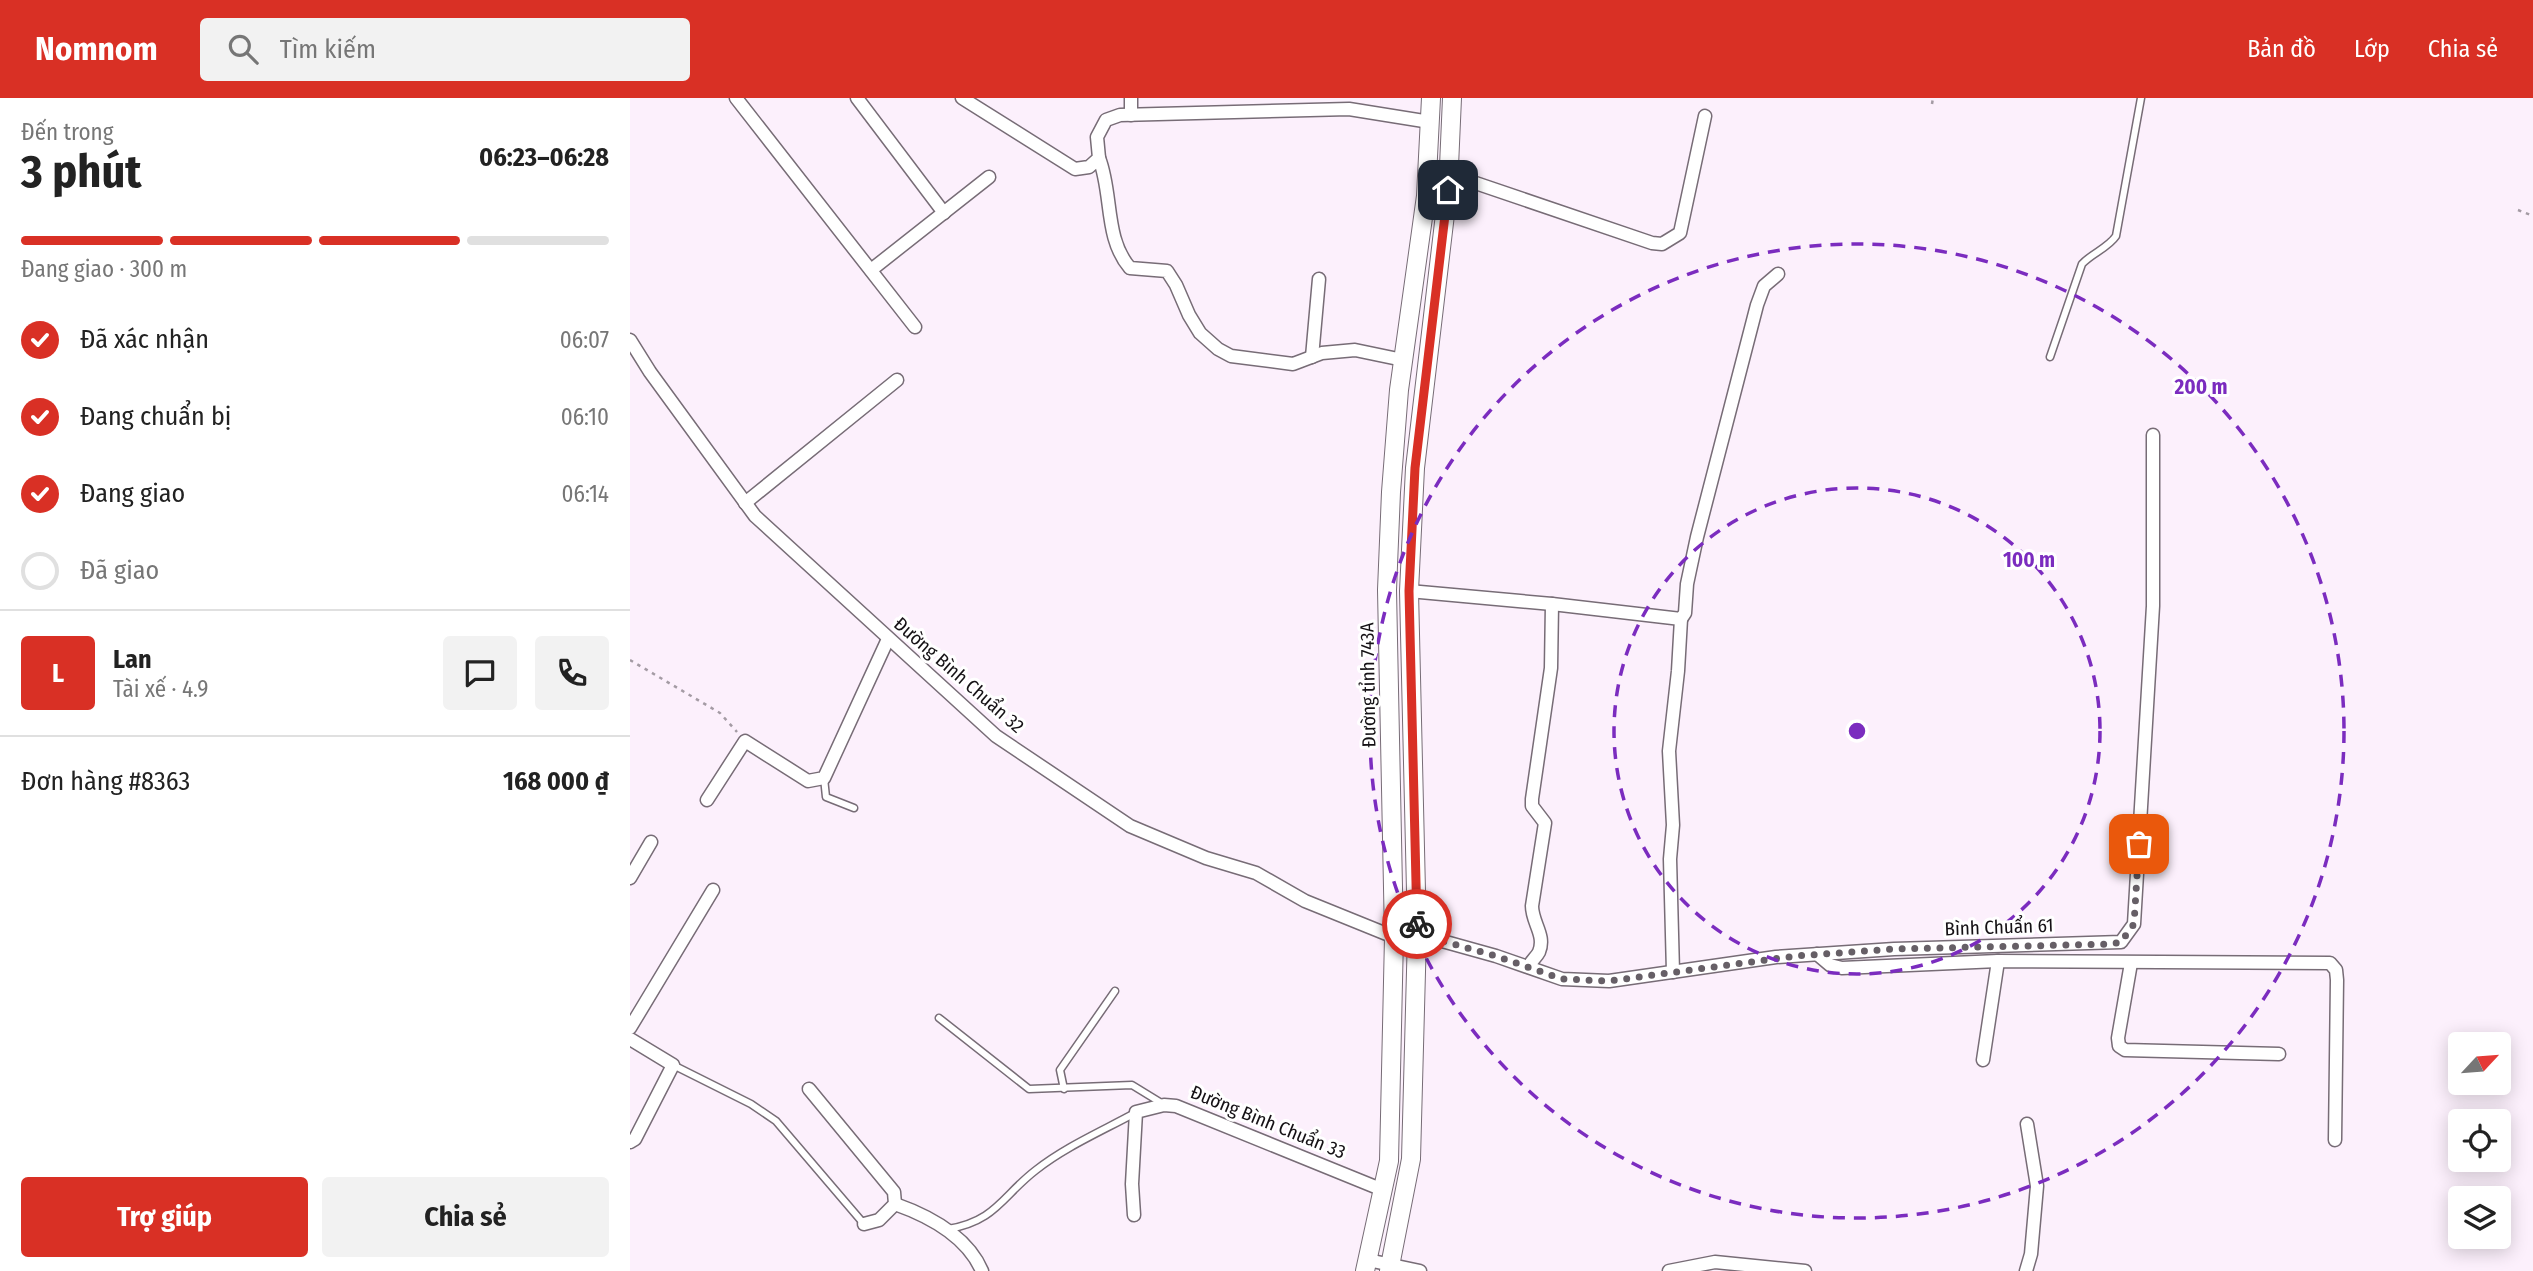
<!DOCTYPE html>
<html lang="vi">
<meta charset="utf-8">
<style>
:root{--surface:#fff;--page:#f2f2f2;--text:#222;--muted:#767676;--line:#e0e0e0;--accent:#d93025}
body{margin:0;font-family:"Fira Sans Condensed",sans-serif;background:var(--page);color:var(--text);height:100vh;display:flex;flex-direction:column;font-size:26px;white-space:nowrap}
*{box-sizing:border-box;margin:0}
p{font-size:23px;color:var(--muted)}
.icon{flex:none;width:38px;height:38px;fill:none;stroke:currentColor;stroke-width:2;stroke-linecap:round;stroke-linejoin:round}
.map{position:relative;flex:1;overflow:hidden}
.side{display:flex;flex-direction:column;background:var(--surface);width:630px}
.side>*{flex:none}
.needle{width:46px;rotate:64deg}
.buttons{position:absolute;left:1818px;top:934px;display:grid;gap:14px}
.buttons a{display:grid;place-items:center;width:63px;height:63px;border-radius:7px;background:var(--surface);box-shadow:0 4px 18px #0003;font-size:35px}
.pin{position:absolute;display:grid;place-items:center;width:60px;height:60px;color:#fff;margin:-30px;border-radius:14px;box-shadow:0 4px 10px #0006}
.courier{position:absolute;display:grid;place-items:center;width:70px;height:70px;margin:-35px;border:5px solid #d93025;border-radius:50%;background:#fff;color:#222;box-shadow:0 2px 9px #0007}
.head em{font-style:normal;font-weight:700}
.head div{display:flex;flex-direction:column-reverse}
.head{display:flex;align-items:center;justify-content:space-between;height:119px;padding:0 21px}
h1{font-size:46px;font-weight:700;line-height:52px}
.bar{display:grid;grid-template-columns:repeat(4,1fr);gap:10px 7px;align-content:center;height:84px;padding:0 21px}
.bar i{height:9px;border-radius:5px;background:var(--line)}
.bar .active{background:var(--accent)}
.bar p{grid-column:span 4}
.line{display:flex;align-items:center;gap:18px;padding:0 21px;border-top:2px solid var(--line)}
.line div{flex:1}
.round{display:grid;place-items:center;flex:none;width:74px;height:74px;border-radius:7px;background:var(--page)}
ol{padding:0 21px;list-style:none}
li{display:flex;align-items:center;gap:21px;height:77px}
li p{margin-inline-start:auto}
li .icon{padding:7px;border-radius:50%;background:var(--accent);color:#fff;stroke-width:4}
li:last-child{color:var(--muted)}
li i{width:38px;height:38px;border:4px solid var(--line);border-radius:50%}
.action{display:flex;gap:14px;margin-top:auto;padding:14px 21px}
.action a{flex:1;height:80px;border-radius:7px;background:var(--accent);color:#fff;font-size:28px;font-weight:700;line-height:80px;text-align:center}
.action a+a{background:var(--page);color:var(--text)}
header{display:flex;align-items:center;gap:42px;box-sizing:border-box;height:98px;padding:0 35px;background:var(--accent);color:#fff}
header strong{font-size:33px}
nav{display:flex;gap:38px;margin-inline-start:auto;font-size:24px}
.search{width:490px;height:63px;background:var(--page);display:flex;align-items:center;gap:18px;box-sizing:border-box;padding:0 24px;border-radius:7px;color:var(--muted);font-size:26px}
main{display:flex;flex:1;min-height:0}
.map>svg:first-child{display:block}
.lines{fill:none;stroke-linecap:round;stroke-linejoin:round}
.service-casing{stroke:#776c76;stroke-width:9}
.minor-casing{stroke:#776c76;stroke-width:15}
.secondary-casing{stroke:#776c76;stroke-width:20}
.path{stroke:#a49ba4;stroke-width:2.5;stroke-dasharray:3.5 5;stroke-linecap:butt}
.service{stroke:#fff;stroke-width:6}
.minor{stroke:#fff;stroke-width:12}
.secondary{stroke:#fff;stroke-width:18}
.done{stroke:#665f66;stroke-width:7;stroke-dasharray:0 12.6}
.route{stroke:#d93025;stroke-width:9}
.ring{fill:none;stroke:#7b2cbf;stroke-width:3.5;stroke-dasharray:12 9}
.labels{text-anchor:middle;dominant-baseline:central;stroke-width:6;stroke-linejoin:round;paint-order:stroke}
.street-label{font-size:19px;fill:#151115;stroke:#fff}
.centre{fill:#7b2cbf;stroke:#fff;stroke-width:3.5}
.ring-label{font-size:21px;text-anchor:middle;font-weight:bold;fill:#7b2cbf;stroke:#fff;stroke-width:6;stroke-linejoin:round;paint-order:stroke}
</style>
<header>
<strong>Nomnom</strong>
<div class="search"><svg class="icon" aria-label="search" viewBox="0 0 24 24"><circle cx="10" cy="10" r="6"/><path d="M15 15l6 6"/></svg>Tìm kiếm</div>
<nav><a>Bản đồ</a><a>Lớp</a><a>Chia sẻ</a></nav>
</header>
<main>
<section class="side">
<div class="head"><div><h1>3 phút</h1><p>Đến trong</p></div><em>06:23–06:28</em></div>
<div class="bar"><i class="active"></i><i class="active"></i><i class="active"></i><i></i><p>Đang giao · 300 m</p></div>
<ol>
<li><svg class="icon" aria-label="check" viewBox="0 0 24 24"><path d="M5 12l5 5 9-10"/></svg>Đã xác nhận<p>06:07</p></li>
<li><svg class="icon" aria-label="check" viewBox="0 0 24 24"><path d="M5 12l5 5 9-10"/></svg>Đang chuẩn bị<p>06:10</p></li>
<li><svg class="icon" aria-label="check" viewBox="0 0 24 24"><path d="M5 12l5 5 9-10"/></svg>Đang giao<p>06:14</p></li>
<li><i></i>Đã giao</li>
</ol>
<div class="line" style="height:126px"><b class="round" style="background:var(--accent);color:#fff">L</b><div><b>Lan</b><p>Tài xế · 4.9</p></div><a class="round"><svg class="icon" aria-label="chat" viewBox="0 0 24 24"><path d="M4 5h16v11H9l-5 4z"/></svg></a><a class="round"><svg class="icon" aria-label="phone" viewBox="0 0 24 24"><path d="M5 4h4l2 5-3 2q2 4 5 5l2-3 5 2v4C11 20 4 13 5 4z"/></svg></a></div>
<div class="line" style="height:91px"><div>Đơn hàng #8363</div><b>168 000 ₫</b></div>
<div class="action"><a>Trợ giúp</a><a>Chia sẻ</a></div>
</section>
<div class="map">
<svg width="1903" height="1173" viewBox="0 0 1903 1173">
<rect width="100%" height="100%" fill="#fcf0fc"/>
<g class="lines">
<!-- service casing -->
<g class="service-casing">
<g id="service">
<path d="M 1420,259 L 1452,166 C 1462,155 1478,150 1486,138 L 1511,0"/>
<polyline points="194,680 196,699 224,710"/>
<polyline points="309,920 399,991 502,987 533,1006"/>
<polyline points="43,967 121,1006 146,1023 234,1126"/>
<polyline points="434,991 430,972 485,893"/>
<path d="M 318,1131 C 366,1123 372,1098 406,1072 C 435,1049 472,1033 505,1015"/>
</g>
</g>
<!-- minor casing -->
<g class="minor-casing">
<g id="minor">
<polyline points="106,0 285,229"/>
<polyline points="227,0 314,115"/>
<polyline points="332,0 445,71 459,69 469,60 467,39 476,22 490,17 719,11 800,24"/>
<polyline points="501,17 501,0"/>
<path d="M 469,60 C 483,96 474,140 500,170 L 537,173 L 546,187 L 559,217 L 570,235 L 588,251 L 601,258 L 663,266 L 692,255 L 725,252 L 773,262"/>
<polyline points="819,76 1022,145 1032,146 1050,135 1075,18"/>
<polyline points="241,172 359,79"/>
<polyline points="0,242 20,274 125,418 366,638 500,728 576,760 626,775 675,803 764,839"/>
<polyline points="682,259 689,181"/>
<polyline points="115,405 267,282"/>
<polyline points="779,493 922,506 1051,521 1055,515 1057,486 1067,439 1127,207 1134,188 1148,176"/>
<polyline points="77,702 115,643 178,683 194,680 258,541"/>
<polyline points="0,780 21,744"/>
<polyline points="787,836 866,858 932,881 979,883 1146,859 1264,851 1491,844 1504,826 1523,508 1523,337"/>
<polyline points="1187,856 1200,867 1212,870 1368,863 1700,865 1706,872 1707,882 1705,1042"/>
<polyline points="1501,865 1488,940 1489,948 1495,952 1649,956"/>
<path d="M 899,869 C 901,862 906,860 909,854 C 916,837 902,825 902,808 L 915,725 L 902,708 L 902,701 L 921,570 L 922,506"/>
<polyline points="1043,874 1040,761 1043,727 1039,653 1048,573 1051,521"/>
<polyline points="0,930 83,792"/>
<polyline points="0,941 43,967 5,1041 0,1044"/>
<polyline points="1353,962 1368,863"/>
<polyline points="179,991 264,1094 265,1106 249,1122 234,1126"/>
<path d="M 265,1106 C 299,1118 337,1138 352,1173"/>
<polyline points="504,1117 502,1086 506,1014 534,1007 546,1008 753,1092"/>
<polyline points="738,1162 790,1173"/>
<polyline points="1039,1173 1085,1164 1175,1173"/>
<polyline points="1396,1173 1401,1156 1407,1088 1397,1026"/>
</g>
</g>
<!-- secondary casing -->
<g class="secondary-casing">
<g id="secondary">
<polyline points="735,1173 759,1063 764,839 757,492 761,394 769,292 796,98 801,0"/>
<polyline points="759,1173 781,1061 787,836 779,493 785,370 818,91 822,0"/>
</g>
</g>
<!-- path -->
<g class="path">
<polyline points="1302,6 1303,0"/>
<polyline points="1888,112 1903,118"/>
<polyline points="0,562 90,615 107,634"/>
</g>
<!-- service -->
<use href="#service" class="service"/>
<!-- minor -->
<use href="#minor" class="minor"/>
<!-- secondary -->
<use href="#secondary" class="secondary"/>
</g>
<g class="lines">
<!-- done -->
<polyline class="done" points="787,826 787,836 866,858 932,881 979,883 1166,858 1264,851 1482,846 1491,844 1504,826 1509,746"/>
<!-- route -->
<polyline class="route" points="787,826 779,493 785,370 818,92"/>
</g>
<!-- distance rings -->
<g class="ring">
<circle cx="1227" cy="633" r="243"/>
<circle cx="1227" cy="633" r="487"/>
</g>
<g class="labels">
<!-- street labels -->
<g class="street-label">
<text transform="translate(329 577) rotate(41)">Đường Bình Chuẩn 32</text>
<text transform="translate(738 587) rotate(-91)">Đường tỉnh 743A</text>
<text transform="translate(1369 829) rotate(-2)">Bình Chuẩn 61</text>
<text transform="translate(638 1024) rotate(22)">Đường Bình Chuẩn 33</text>
</g>
</g>
<circle cx="1227" cy="633" r="10" class="centre"/>
<g class="ring-label">
<text x="1571" y="296">200 m</text>
<text x="1399" y="469">100 m</text>
</g>
</svg>
<div class="buttons">
<a><svg class="needle" viewBox="-14 -14 28 28"><path d="M0-13l5 13h-10z" fill="#e53935"/><path d="M0 13l5-13h-10z" fill="#767676"/></svg></a>
<a><svg class="icon" aria-label="locate" viewBox="0 0 24 24"><circle cx="12" cy="12" r="6"/><path d="M12 2v4M12 18v4M2 12h4M18 12h4"/></svg></a>
<a><svg class="icon" aria-label="layers" viewBox="0 0 24 24"><path d="M12 4l9 5-9 5-9-5zM3 14l9 5 9-5"/></svg></a>
</div>
<div class="pin" style="left:1509px;top:746px;background:#ea580c"><svg class="icon" aria-label="bag" viewBox="0 0 24 24"><path d="M5 8h14l-1 12H6zM9 8a3 3 0 0 1 6 0"/></svg></div>
<div class="pin" style="left:818px;top:92px;background:#1f2937"><svg class="icon" aria-label="home" viewBox="0 0 24 24"><path d="M3 11l9-7 9 7M6 9v11h12V9"/></svg></div>
<div class="courier" style="left:787px;top:826px"><svg class="icon" aria-label="bike" viewBox="0 0 24 24"><circle cx="6" cy="16" r="4"/><circle cx="18" cy="16" r="4"/><path d="M6 16l4-8h5l3 8M10 8l3 8H6M13 5h3"/></svg></div>
</div>
</main>
